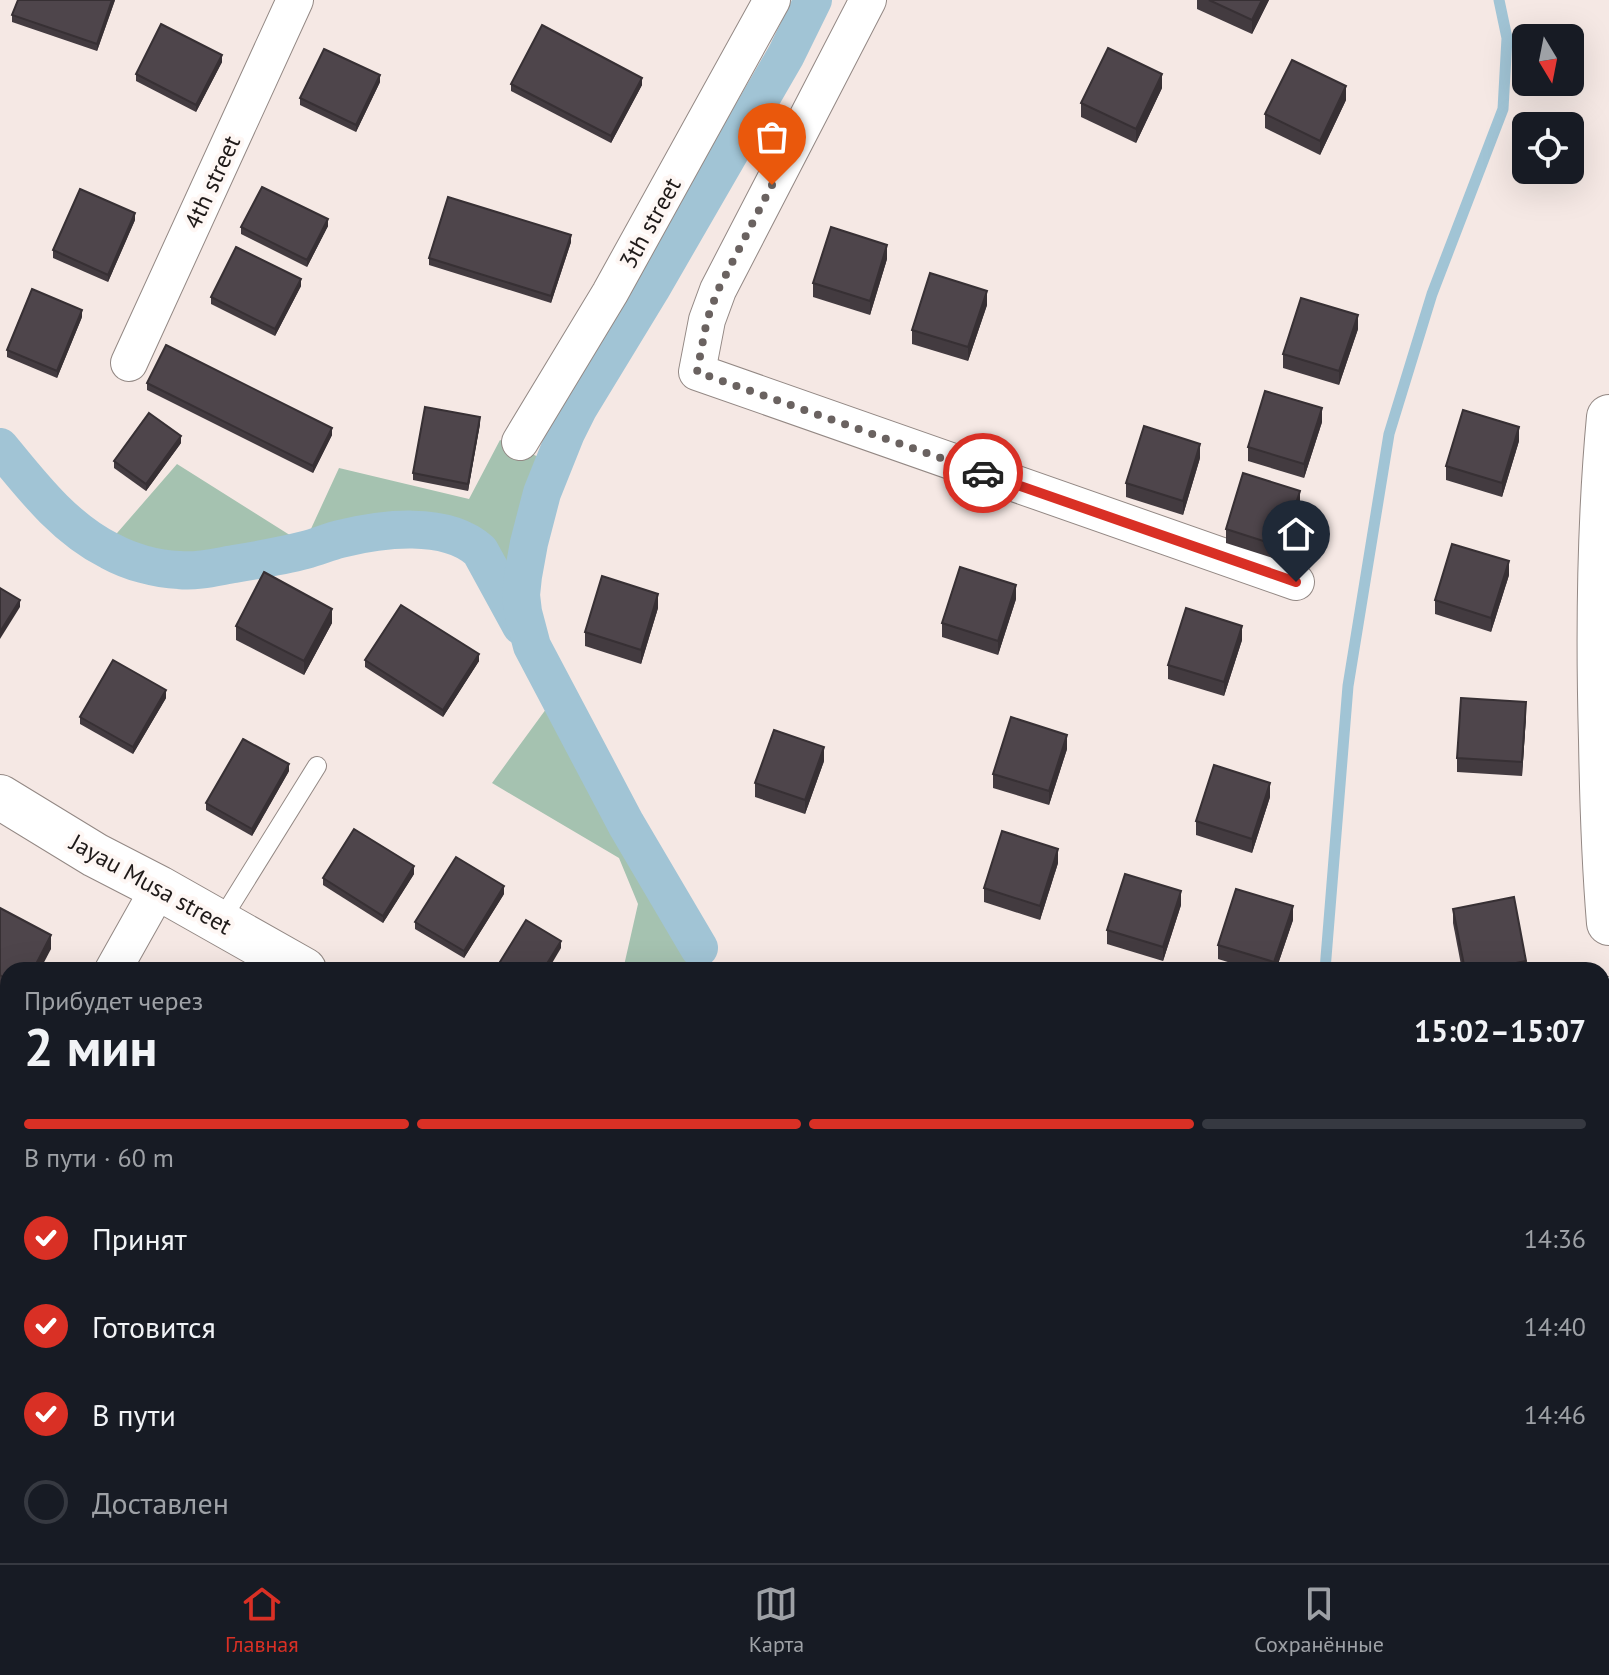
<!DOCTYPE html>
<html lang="ru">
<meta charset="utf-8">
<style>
:root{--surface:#171b24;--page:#242831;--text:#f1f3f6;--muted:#9ea1a6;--line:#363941;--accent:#d93025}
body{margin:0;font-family:"PT Sans",sans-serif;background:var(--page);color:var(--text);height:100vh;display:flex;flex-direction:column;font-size:30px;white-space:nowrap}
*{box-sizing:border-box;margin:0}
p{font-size:26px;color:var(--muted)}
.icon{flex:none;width:44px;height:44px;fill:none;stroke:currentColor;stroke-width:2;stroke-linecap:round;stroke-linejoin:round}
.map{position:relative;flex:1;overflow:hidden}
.drawer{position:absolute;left:0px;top:962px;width:1610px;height:602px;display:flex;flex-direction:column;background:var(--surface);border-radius:24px 24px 0 0;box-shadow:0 8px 32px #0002}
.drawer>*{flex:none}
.needle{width:52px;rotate:170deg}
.fabs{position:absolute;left:1512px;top:24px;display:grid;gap:16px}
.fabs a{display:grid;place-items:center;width:72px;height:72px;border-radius:12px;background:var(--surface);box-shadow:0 8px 32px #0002;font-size:40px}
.pin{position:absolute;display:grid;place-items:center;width:68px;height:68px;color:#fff;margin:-82px -34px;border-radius:50% 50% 50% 0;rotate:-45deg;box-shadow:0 0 8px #0007}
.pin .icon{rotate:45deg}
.courier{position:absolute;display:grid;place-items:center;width:80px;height:80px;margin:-40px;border:6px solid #d93025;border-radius:50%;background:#fff;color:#222;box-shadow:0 2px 10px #0007}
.summary em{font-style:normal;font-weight:700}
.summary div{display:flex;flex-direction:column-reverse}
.summary{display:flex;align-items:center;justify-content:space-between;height:136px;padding:0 24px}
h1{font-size:52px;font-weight:700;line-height:60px}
.bar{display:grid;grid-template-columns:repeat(4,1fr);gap:12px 8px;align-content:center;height:96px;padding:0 24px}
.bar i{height:10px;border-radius:6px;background:var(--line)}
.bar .on{background:var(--accent)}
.bar p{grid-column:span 4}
ol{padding:0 24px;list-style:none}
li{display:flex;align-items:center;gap:24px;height:88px}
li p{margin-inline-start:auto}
li .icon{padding:8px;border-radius:50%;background:var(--accent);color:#fff;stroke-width:4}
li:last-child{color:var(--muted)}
li i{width:44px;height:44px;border:4px solid var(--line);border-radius:50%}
.tab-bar{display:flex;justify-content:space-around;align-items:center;height:112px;border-top:2px solid var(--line);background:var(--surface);font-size:22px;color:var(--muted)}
.tab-bar a{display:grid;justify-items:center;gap:4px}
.tab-bar .on{color:var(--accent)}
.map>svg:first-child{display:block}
.green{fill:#a5c2b0}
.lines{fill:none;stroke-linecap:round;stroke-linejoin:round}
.stream{stroke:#a1c4d5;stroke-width:11}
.canal{stroke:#a1c4d5;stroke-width:38}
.service-casing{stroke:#938884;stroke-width:20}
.minor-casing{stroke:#938884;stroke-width:38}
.tertiary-casing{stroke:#938884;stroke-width:46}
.service{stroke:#fff;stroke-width:18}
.minor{stroke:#fff;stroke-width:36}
.tertiary{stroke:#fff;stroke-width:44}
.wall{fill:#433b40}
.shaded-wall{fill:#373034}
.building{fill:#4e454b;stroke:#373034;stroke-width:2}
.done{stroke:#6a6260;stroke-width:8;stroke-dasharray:0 14.4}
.route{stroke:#d93025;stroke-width:10}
.labels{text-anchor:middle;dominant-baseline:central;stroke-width:8;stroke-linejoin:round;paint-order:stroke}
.street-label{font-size:24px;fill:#1f1a19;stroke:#fef7f4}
</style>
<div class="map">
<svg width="1609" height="1563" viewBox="0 0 1609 1563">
<rect width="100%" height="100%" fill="#f5e8e4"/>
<!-- green -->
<g class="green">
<polygon points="500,440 541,458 519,550 504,575 495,554 483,541 468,531 448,525 428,524 386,526 356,530 304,545 199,561 150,557 111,540 177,464 304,544 339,468 469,499"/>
<polygon points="549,705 619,836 698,970 623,970 638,904 619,858 492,783"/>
<polygon points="931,1556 1417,1556 1419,1563 933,1563"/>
</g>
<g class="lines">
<!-- stream -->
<g class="stream">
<polyline points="1325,970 1348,686 1389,434 1432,294 1503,109 1507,38 1499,0"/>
<polyline points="1282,1556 1287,1563"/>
</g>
<!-- canal -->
<g class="canal">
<path d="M 0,447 C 32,486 64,528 110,551 C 130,562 156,569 179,570 C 197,572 216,567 234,564 C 258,560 282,556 305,550 C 317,547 328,542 340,539 C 381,529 446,520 480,551 L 521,626"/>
<polyline points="699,948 626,824 532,646 523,612 521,595 523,576 529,543 542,493 566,433 578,409 651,289 786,55 813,0"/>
</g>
<!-- service casing -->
<g class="service-casing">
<polyline id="service" points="220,922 317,766"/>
</g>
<!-- minor casing -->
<g class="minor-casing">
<g id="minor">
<polyline points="868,0 718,290 707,320 697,372 1296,582"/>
<polyline points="129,363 295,0"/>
<polyline points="520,442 610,293 772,0"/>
<polyline points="113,970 159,888"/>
<polyline points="0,1163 8,1150"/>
<polyline points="0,1498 8,1503"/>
<polyline points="102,1556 115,1563"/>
<polyline points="307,1563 311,1556"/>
<polyline points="502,1563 503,1556"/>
</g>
</g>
<!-- tertiary casing -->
<g class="tertiary-casing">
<g id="tertiary">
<path d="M 1609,417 C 1599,524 1598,632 1601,740 C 1602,802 1604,862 1609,923"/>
<polyline points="0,797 95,855 159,888 304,970"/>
<polyline points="1602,1000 1609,999"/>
<polyline points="563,1556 567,1563"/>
</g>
</g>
<!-- service -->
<use href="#service" class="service"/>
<!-- minor -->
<use href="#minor" class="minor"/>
<!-- tertiary -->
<use href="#tertiary" class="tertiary"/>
</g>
<!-- wall -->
<g class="wall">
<polygon points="115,0 97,51 12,22 12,15"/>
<polygon points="1197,0 1269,0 1252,34 1197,9"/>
<polygon points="222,62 196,112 136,81 136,74"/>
<polygon points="380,82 356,132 300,105 300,98"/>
<polygon points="511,84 642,85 611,143 511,91"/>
<polygon points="1162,88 1136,143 1081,117 1081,103"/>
<polygon points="1346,100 1320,155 1265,128 1265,114"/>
<polygon points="135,220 108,282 53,258 53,250"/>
<polygon points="328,226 307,267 241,234 241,227"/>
<polygon points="571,242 551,303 429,265 429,258"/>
<polygon points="887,259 870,315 813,297 813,283"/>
<polygon points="301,286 275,336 211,304 211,297"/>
<polygon points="987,305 968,361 912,344 912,330"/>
<polygon points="82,317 57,378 7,357 7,350"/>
<polygon points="1358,329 1339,385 1283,368 1283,354"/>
<polygon points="147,383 332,435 313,473 147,390"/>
<polygon points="1322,422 1304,478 1248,461 1248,447"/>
<polygon points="480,424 468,491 413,480 413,473"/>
<polygon points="1519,441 1502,497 1446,480 1446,466"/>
<polygon points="181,443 146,491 114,468 114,461"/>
<polygon points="1200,458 1183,515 1126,497 1126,483"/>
<polygon points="1300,505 1282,561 1226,543 1226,529"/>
<polygon points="1509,575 1491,632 1435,614 1435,600"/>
<polygon points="1016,599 998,655 942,637 942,623"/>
<polygon points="658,608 641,664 585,646 585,632"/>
<polygon points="332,623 304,675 236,640 236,626"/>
<polygon points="1242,640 1224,696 1168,679 1168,665"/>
<polygon points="365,660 479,661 443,717 365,667"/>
<polygon points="166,698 133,754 80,724 80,717"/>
<polygon points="1526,716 1522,776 1457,772 1457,758"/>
<polygon points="1067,749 1049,805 993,788 993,774"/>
<polygon points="824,761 805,814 755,797 755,783"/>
<polygon points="289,771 252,836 206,810 206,803"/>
<polygon points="1270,797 1252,853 1196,835 1196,821"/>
<polygon points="1058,863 1040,920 984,902 984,888"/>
<polygon points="414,874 383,923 323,885 323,878"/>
<polygon points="504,894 464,958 415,929 415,922"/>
<polygon points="1181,905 1163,961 1107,944 1107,930"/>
<polygon points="0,908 51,949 8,970 8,994 0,989"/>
<polygon points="1453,909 1526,961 1526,970 1462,970 1453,923"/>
<polygon points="1293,920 1276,970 1254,970 1218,959 1218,945"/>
</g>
<!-- shaded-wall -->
<g class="shaded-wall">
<polygon points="112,0 115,0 97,51 97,44"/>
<polygon points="1262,0 1269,0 1252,34 1252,20"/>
<polygon points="222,55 222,62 196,112 196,105"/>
<polygon points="1162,74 1162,88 1136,143 1136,129"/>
<polygon points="380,75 380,82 356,132 356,125"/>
<polygon points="642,78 642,85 611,143 611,136"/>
<polygon points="1346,86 1346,100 1320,155 1320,141"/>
<polygon points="135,213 135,220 108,282 108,275"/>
<polygon points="328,219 328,226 307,267 307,260"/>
<polygon points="571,235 571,242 551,303 551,296"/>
<polygon points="887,245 887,259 870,315 870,301"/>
<polygon points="301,279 301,286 275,336 275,329"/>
<polygon points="987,291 987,305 968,361 968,347"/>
<polygon points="82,310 82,317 57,378 57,371"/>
<polygon points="1358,315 1358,329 1339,385 1339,371"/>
<polygon points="1322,408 1322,422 1304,478 1304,464"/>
<polygon points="480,417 480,424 468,491 468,484"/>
<polygon points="1519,427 1519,441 1502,497 1502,483"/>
<polygon points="332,428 332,435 313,473 313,466"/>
<polygon points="181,436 181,443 146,491 146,484"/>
<polygon points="1200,444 1200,458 1183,515 1183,501"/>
<polygon points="1300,491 1300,505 1282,561 1282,547"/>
<polygon points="1509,561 1509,575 1491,632 1491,618"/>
<polygon points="1016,585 1016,599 998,655 998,641"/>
<polygon points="658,594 658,608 641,664 641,650"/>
<polygon points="20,600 20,607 0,639 0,632"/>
<polygon points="332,609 332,623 304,675 304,661"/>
<polygon points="1242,626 1242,640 1224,696 1224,682"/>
<polygon points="479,654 479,661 443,717 443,710"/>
<polygon points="166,690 166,698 133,754 133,747"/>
<polygon points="1526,702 1526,716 1522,776 1522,762"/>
<polygon points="1067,735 1067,749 1049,805 1049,791"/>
<polygon points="824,747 824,761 805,814 805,800"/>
<polygon points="289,764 289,771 252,836 252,829"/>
<polygon points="1270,783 1270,797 1252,853 1252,839"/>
<polygon points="1058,849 1058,863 1040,920 1040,906"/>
<polygon points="414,866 414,874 383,923 383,916"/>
<polygon points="504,886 504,894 464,958 464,951"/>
<polygon points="1181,891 1181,905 1163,961 1163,947"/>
<polygon points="1293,906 1293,920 1276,970 1274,970 1274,962"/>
<polygon points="51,935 51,949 40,970 33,970"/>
<polygon points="561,941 561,948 548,970 543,970"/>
</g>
<!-- building -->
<g class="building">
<polygon points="18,0 112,0 97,44 12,15"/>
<polygon points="1209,0 1262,0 1252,20"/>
<polygon points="161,24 222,55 196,105 136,74"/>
<polygon points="542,25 642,78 611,136 511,84"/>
<polygon points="1108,48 1162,74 1136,129 1081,103"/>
<polygon points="324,49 380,75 356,125 300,98"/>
<polygon points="1292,60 1346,86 1320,141 1265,114"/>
<polygon points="262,187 328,219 307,260 241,227"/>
<polygon points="80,189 135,213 108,275 53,250"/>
<polygon points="448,197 571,235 551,296 429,258"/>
<polygon points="831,227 887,245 870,301 813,283"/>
<polygon points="236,247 301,279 275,329 211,297"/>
<polygon points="930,273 987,291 968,347 912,330"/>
<polygon points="32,289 82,310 57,371 7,350"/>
<polygon points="1301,298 1358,315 1339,371 1283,354"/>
<polygon points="166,345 332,428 313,466 147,383"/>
<polygon points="1265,391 1322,408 1304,464 1248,447"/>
<polygon points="425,407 480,417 468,484 413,473"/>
<polygon points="1463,410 1519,427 1502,483 1446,466"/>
<polygon points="149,413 181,436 146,484 114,461"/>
<polygon points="1144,426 1200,444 1183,501 1126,483"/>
<polygon points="1243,473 1300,491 1282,547 1226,529"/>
<polygon points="1452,544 1509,561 1491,618 1435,600"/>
<polygon points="960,567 1016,585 998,641 942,623"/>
<polygon points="264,572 332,609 304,661 236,626"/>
<polygon points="602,576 658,594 641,650 585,632"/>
<polygon points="0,588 20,600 0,632"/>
<polygon points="401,605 479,654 443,710 365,660"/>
<polygon points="1186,608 1242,626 1224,682 1168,665"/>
<polygon points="113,660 166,690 133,747 80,717"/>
<polygon points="1461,698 1526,702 1522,762 1457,758"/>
<polygon points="1011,717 1067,735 1049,791 993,774"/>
<polygon points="774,730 824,747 805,800 755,783"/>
<polygon points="243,739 289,764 252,829 206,803"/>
<polygon points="1214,765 1270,783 1252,839 1196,821"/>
<polygon points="354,829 414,866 383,916 323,878"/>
<polygon points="1002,831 1058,849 1040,906 984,888"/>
<polygon points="456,857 504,886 464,951 415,922"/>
<polygon points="1125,874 1181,891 1163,947 1107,930"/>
<polygon points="1236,889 1293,906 1274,962 1218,945"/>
<polygon points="1514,897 1526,961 1481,970 1465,970 1453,909"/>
<polygon points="0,908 51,935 33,970 8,970 8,980 0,975"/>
<polygon points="526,920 561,941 543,970 495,970"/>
<polygon points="685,1556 762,1556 767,1563 679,1563 677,1561"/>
</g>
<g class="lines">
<!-- done -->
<polyline class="done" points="772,185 718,290 707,320 697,372 983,473"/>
<!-- route -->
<polyline class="route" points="983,473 1296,582"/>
</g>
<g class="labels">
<!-- street labels -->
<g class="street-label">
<text transform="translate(212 182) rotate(-65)">4th street</text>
<text transform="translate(650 223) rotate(-61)">3th street</text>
<text transform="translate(151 884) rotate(29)">Jayau Musa street</text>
</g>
</g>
</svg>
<div class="fabs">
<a><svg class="needle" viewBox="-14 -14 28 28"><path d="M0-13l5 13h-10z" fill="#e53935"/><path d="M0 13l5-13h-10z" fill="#9ea1a6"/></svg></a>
<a><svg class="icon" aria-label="locate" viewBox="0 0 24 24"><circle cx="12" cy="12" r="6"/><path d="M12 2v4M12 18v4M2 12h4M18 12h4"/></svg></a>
</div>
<div class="pin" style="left:772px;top:185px;background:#ea580c"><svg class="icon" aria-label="bag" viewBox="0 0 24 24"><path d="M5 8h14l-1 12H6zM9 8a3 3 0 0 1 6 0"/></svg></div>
<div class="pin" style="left:1296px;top:582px;background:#1f2937"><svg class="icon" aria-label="home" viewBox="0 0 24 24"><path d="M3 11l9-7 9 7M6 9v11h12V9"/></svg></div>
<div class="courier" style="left:983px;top:473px"><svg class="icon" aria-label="car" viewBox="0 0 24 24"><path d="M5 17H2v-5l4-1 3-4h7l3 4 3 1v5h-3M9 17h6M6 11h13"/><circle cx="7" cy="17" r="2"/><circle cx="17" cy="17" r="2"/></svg></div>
<section class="drawer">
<div class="summary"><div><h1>2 мин</h1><p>Прибудет через</p></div><em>15:02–15:07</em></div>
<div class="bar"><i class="on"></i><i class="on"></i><i class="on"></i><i></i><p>В пути · 60 m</p></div>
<ol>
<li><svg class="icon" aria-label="check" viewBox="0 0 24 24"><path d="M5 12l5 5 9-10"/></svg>Принят<p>14:36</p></li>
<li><svg class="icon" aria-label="check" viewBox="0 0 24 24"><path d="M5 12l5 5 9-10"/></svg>Готовится<p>14:40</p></li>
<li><svg class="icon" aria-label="check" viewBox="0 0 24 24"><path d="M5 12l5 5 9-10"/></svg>В пути<p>14:46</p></li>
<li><i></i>Доставлен</li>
</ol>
</section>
</div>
<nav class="tab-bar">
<a class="on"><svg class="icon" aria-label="home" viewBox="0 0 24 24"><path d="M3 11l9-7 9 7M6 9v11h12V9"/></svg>Главная</a>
<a><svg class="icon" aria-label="map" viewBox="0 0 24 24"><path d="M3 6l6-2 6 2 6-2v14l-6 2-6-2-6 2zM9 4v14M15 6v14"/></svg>Карта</a>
<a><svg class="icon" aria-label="saved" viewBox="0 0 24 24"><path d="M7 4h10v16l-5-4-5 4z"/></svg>Сохранённые</a>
</nav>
